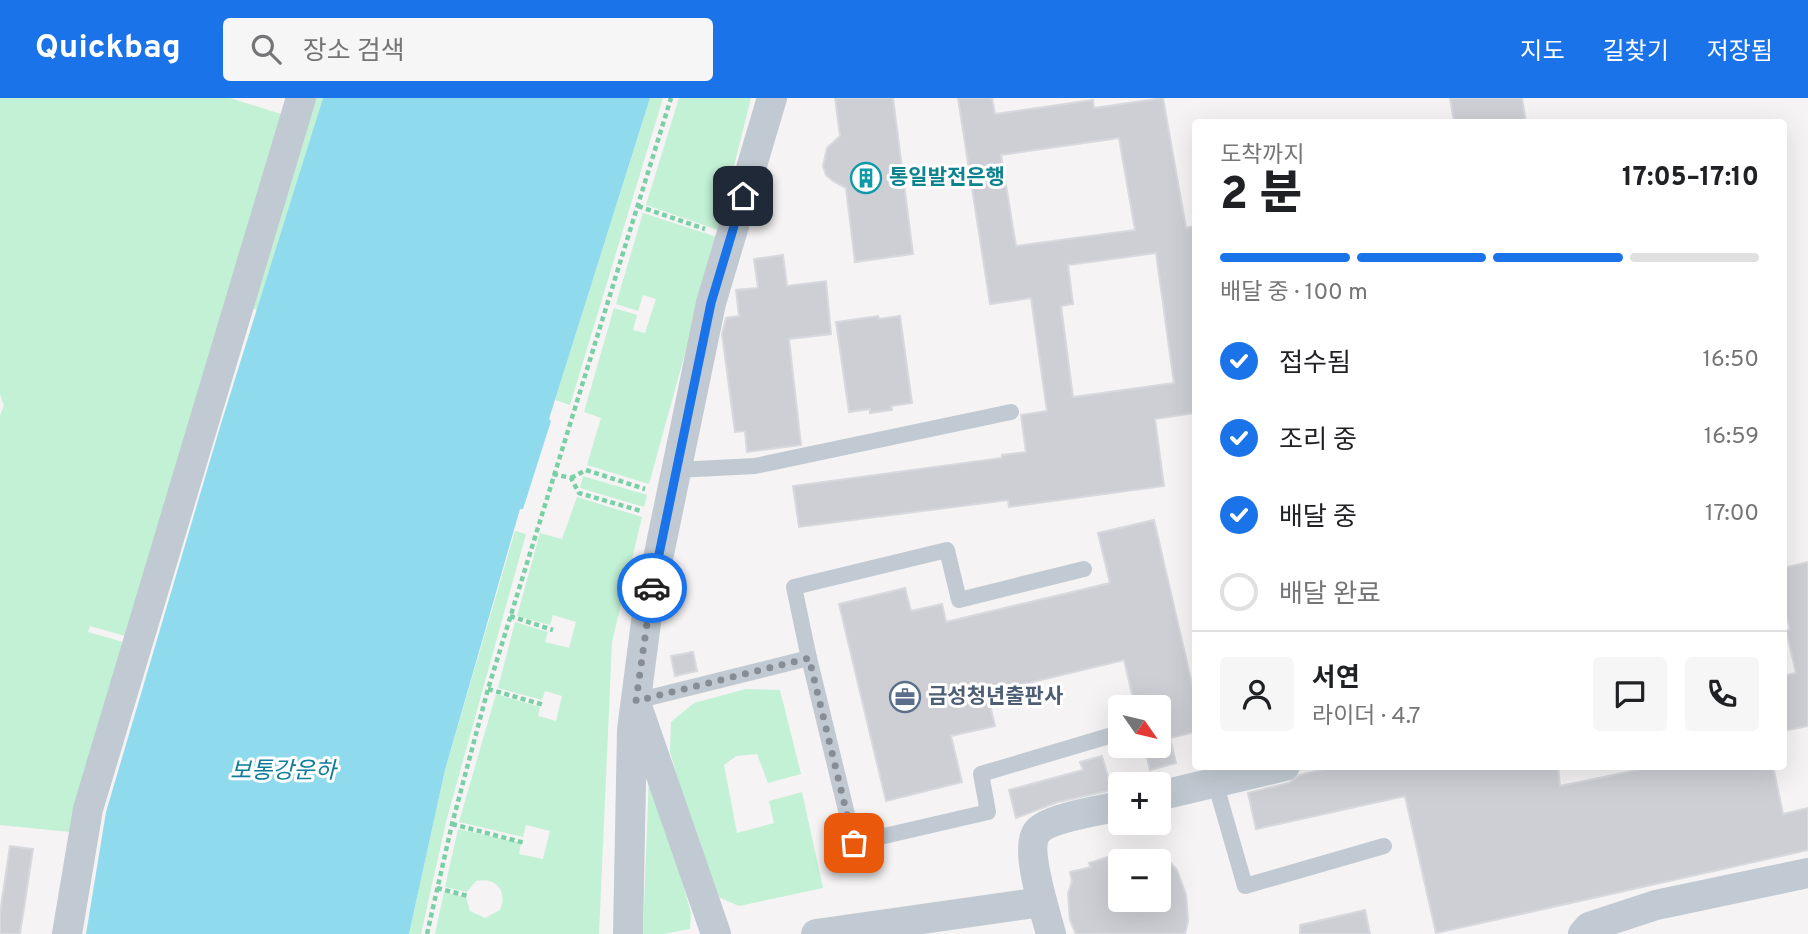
<!DOCTYPE html>
<html lang="ko">
<meta charset="utf-8">
<style>
:root{--surface:#fff;--page:#f6f6f6;--text:#202124;--muted:#757577;--line:#e0e0e0;--accent:#1a73e8}
body{margin:0;font-family:Overpass,"Noto Sans KR",sans-serif;background:var(--page);color:var(--text);height:100vh;display:flex;flex-direction:column;font-size:26px;white-space:nowrap}
*{box-sizing:border-box;margin:0}
p{font-size:23px;color:var(--muted)}
.icon{flex:none;width:38px;height:38px;fill:none;stroke:currentColor;stroke-width:2;stroke-linecap:round;stroke-linejoin:round}
.map{position:relative;flex:1;overflow:hidden}
.panel{position:absolute;left:1192px;top:21px;width:595px;height:651px;display:flex;flex-direction:column;background:var(--surface);border-radius:7px;box-shadow:0 7px 28px #0002}
.panel>*{flex:none}
.needle{width:46px;rotate:124deg}
.buttons{position:absolute;left:1108px;top:597px;display:grid;gap:14px}
.buttons a{display:grid;place-items:center;width:63px;height:63px;border-radius:7px;background:var(--surface);box-shadow:0 7px 28px #0002;font-size:35px}
.pin{position:absolute;display:grid;place-items:center;width:60px;height:60px;color:#fff;margin:-30px;border-radius:14px;box-shadow:0 4px 10px #0006}
.courier{position:absolute;display:grid;place-items:center;width:70px;height:70px;margin:-35px;border:5px solid #1a73e8;border-radius:50%;background:#fff;color:#222;box-shadow:0 2px 9px #0007}
.overview em{font-style:normal;font-weight:800}
.overview div{display:flex;flex-direction:column-reverse}
.overview{display:flex;align-items:center;justify-content:space-between;height:119px;padding:0 28px}
h1{font-size:46px;font-weight:800;line-height:52px}
.bar{display:grid;grid-template-columns:repeat(4,1fr);gap:10px 7px;align-content:center;height:84px;padding:0 28px}
.bar i{height:9px;border-radius:5px;background:var(--line)}
.bar .on{background:var(--accent)}
.bar p{grid-column:span 4}
.line{display:flex;align-items:center;gap:18px;padding:0 28px;border-top:2px solid var(--line)}
.line div{flex:1}
.round{display:grid;place-items:center;flex:none;width:74px;height:74px;border-radius:7px;background:var(--page)}
ol{padding:0 28px;list-style:none}
li{display:flex;align-items:center;gap:21px;height:77px}
li p{margin-inline-start:auto}
li .icon{padding:7px;border-radius:50%;background:var(--accent);color:#fff;stroke-width:4}
li:last-child{color:var(--muted)}
li i{width:38px;height:38px;border:4px solid var(--line);border-radius:50%}
header{display:flex;align-items:center;gap:42px;box-sizing:border-box;height:98px;padding:0 35px;background:var(--accent);color:#fff}
header strong{font-size:33px}
nav{display:flex;gap:38px;margin-inline-start:auto;font-size:24px}
.search{width:490px;height:63px;background:var(--page);display:flex;align-items:center;gap:18px;box-sizing:border-box;padding:0 24px;border-radius:7px;color:var(--muted);font-size:26px}
.map>svg:first-child{display:block}
.green{fill:#c3f1d5}
.water{fill:#90daee}
.building{fill:#cdcfd5;stroke:#d7d9de;stroke-width:2;fill-rule:evenodd}
.lines{fill:none;stroke-linecap:round;stroke-linejoin:round}
.path{stroke:#7ad0a6;stroke-width:4.5;stroke-dasharray:5 3.5;stroke-linecap:butt}
.lane{stroke:#c1cad2;stroke-width:16}
.street{stroke:#c1cad2;stroke-width:30}
.done{stroke:#868d94;stroke-width:7;stroke-dasharray:0 12.6}
.route{stroke:#1a73e8;stroke-width:9}
.labels{text-anchor:middle;dominant-baseline:central;stroke-width:6;stroke-linejoin:round;paint-order:stroke}
.culture-label{font-size:21px;font-weight:bold;fill:#0d838f;stroke:#fff;text-anchor:start}
.service-label{font-size:21px;font-weight:bold;fill:#4e5e75;stroke:#fff;text-anchor:start}
.water-label{font-size:23px;font-style:italic;fill:#0c7c9b;stroke:#fff}
</style>
<header>
<strong>Quickbag</strong>
<div class="search"><svg class="icon" aria-label="search" viewBox="0 0 24 24"><circle cx="10" cy="10" r="6"/><path d="M15 15l6 6"/></svg>장소 검색</div>
<nav><a>지도</a><a>길찾기</a><a>저장됨</a></nav>
</header>
<div class="map">
<svg width="1808" height="836" viewBox="0 0 1808 836">
<rect width="100%" height="100%" fill="#f5f3f3"/>
<!-- green -->
<g class="green">
<polygon points="0,0 230,0 281,16 125,538 90,528 88,534 123,544 70,734 0,727 0,317 4,308 0,296"/>
<polygon points="310,0 323,0 257,212 248,209"/>
<polygon points="650,0 663,0 570,307 555,302"/>
<polygon points="679,0 751,0 718,132 646,107"/>
<polygon points="643,115 717,139 649,386 587,367 601,320 584,314 614,210 637,217 633,232 645,235 656,201 643,197 638,213 616,206"/>
<polygon points="583,378 647,397 644,409 580,390"/>
<path d="M 577,399 L 642,419 L 612,544 L 599,836 L 435,836 L 444,794 L 466,799 L 470,813 L 485,820 L 500,812 C 508,793 496,779 476,783 L 467,794 L 445,789 L 458,731 L 521,745 L 519,756 L 543,761 L 550,733 L 526,727 L 523,739 L 459,724 L 496,596 L 540,609 L 538,618 L 556,623 L 562,598 L 545,593 L 542,602 L 498,590 L 515,524 L 548,534 L 545,544 L 569,550 L 576,524 L 553,517 L 550,527 L 517,518 L 540,435 L 562,441 Z"/>
<polygon points="515,433 526,436 446,724 421,836 409,836 445,672"/>
<polygon points="746,591 780,592 801,676 768,685 757,656 736,658 724,667 737,735 774,725 769,703 802,694 823,790 739,808 716,798 691,726 670,654 671,624 694,605"/>
<polygon points="649,676 653,678 691,815 690,831 663,836 643,836"/>
</g>
<!-- water -->
<polygon class="water" points="323,0 650,0 549,321 551,323 523,411 520,411 445,672 409,836 86,836 106,714 220,329"/>
<!-- building -->
<g class="building">
<polygon points="835,0 893,0 913,156 855,164 846,90 833,83 826,77 823,68 827,50 840,38"/>
<path d="M 958,0 L 992,0 L 995,16 L 1093,2 L 1094,10 L 1163,0 L 1186,130 L 1195,128 L 1195,315 L 1155,321 L 1164,388 L 1009,409 L 1008,402 L 799,429 L 793,388 L 1002,360 L 1002,357 L 1026,354 L 1021,317 L 1047,313 L 1031,200 L 990,206 ZM 1119,40 L 1135,132 L 1016,148 L 1001,57 ZM 1156,155 L 1174,285 L 1073,299 L 1061,208 L 1073,206 L 1068,167 Z"/>
<polygon points="1450,0 1522,0 1526,24 1454,24"/>
<polygon points="783,157 787,188 826,183 831,236 789,241 801,347 747,354 745,333 735,334 722,236 726,220 739,218 736,192 758,190 754,161"/>
<polygon points="878,218 879,221 900,218 912,305 891,308 892,312 870,315 870,311 849,314 836,224"/>
<polygon points="1154,422 1195,599 1195,634 1170,640 1176,665 1150,672 1144,648 1158,648 1158,609 1135,609 1124,562 987,595 995,628 951,638 962,684 886,703 839,506 905,490 911,513 942,506 946,524 1110,485 1098,435"/>
<polygon points="1808,464 1808,628 1783,633 1783,578 1796,575 1786,532 1790,532 1783,504 1783,470"/>
<polygon points="693,554 697,573 675,578 671,558"/>
<polygon points="1102,658 1112,692 1058,704 1016,720 1009,692 1083,672 1080,664"/>
<polygon points="1336,668 1558,668 1560,688 1656,668 1773,668 1783,716 1808,710 1808,752 1436,835 1405,698 1256,731 1248,695 1289,685 1300,677"/>
<polygon points="10,748 33,751 20,836 0,836 0,815"/>
<path d="M 1166,752 L 1169,763 L 1177,772 L 1186,797 L 1188,823 L 1185,836 L 1076,836 L 1070,822 L 1068,796 L 1072,783 L 1070,774 L 1091,769 L 1089,765 L 1117,756 L 1146,753 L 1146,757 ZM 1120,763 L 1158,763 L 1158,802 L 1120,802 Z"/>
<polygon points="1365,812 1370,836 1300,836 1300,827"/>
</g>
<g class="lines">
<!-- path -->
<g class="path">
<polyline points="638,108 705,131"/>
<polyline points="553,376 571,380 579,395 641,413"/>
<polyline points="571,380 586,372 645,391"/>
<polyline points="510,518 553,532"/>
<polyline points="488,591 544,607"/>
<polyline points="452,726 525,745"/>
<polyline points="437,790 468,798"/>
<polyline points="427,836 452,726 488,591 671,0"/>
</g>
<!-- lane -->
<g class="lane">
<polyline points="676,372 755,368 1011,314"/>
<polyline points="809,560 794,489 947,452 959,502 1084,471"/>
<polyline points="636,603 809,560 854,745 988,714 981,676 1109,638"/>
<polyline points="1215,684 1245,788 1384,748"/>
</g>
<!-- street -->
<g class="street">
<polyline points="639,614 716,836"/>
<polyline points="1158,698 1285,668"/>
<polyline points="67,836 88,711 301,0"/>
<polyline points="628,836 632,632 648,509 711,205 772,0"/>
<polyline points="816,836 1042,804"/>
<path d="M 1051,836 C 1046,816 1024,751 1037,734 C 1047,720 1102,712 1120,708"/>
<polyline points="1583,836 1589,829 1656,807 1808,775"/>
</g>
</g>
<g class="lines">
<!-- done -->
<polyline class="done" points="652,490 636,603 809,560 854,745"/>
<!-- route -->
<polyline class="route" points="652,490 711,205 743,98"/>
</g>
<!-- icons -->
<defs>
<g id="building-ring" transform="scale(1.575)"><circle r="9.5" fill="#fff" stroke="#0f9aa8" stroke-width="1.5"/><path d="M-4-6H4V6H1V3H-1V6H-4ZM-2.5-4.3h1.7v1.8h-1.7ZM.8-4.3h1.7v1.8H.8ZM-2.5-1h1.7V.8h-1.7ZM.8-1h1.7V.8H.8Z" fill="#0f9aa8"/></g>
<g id="office-ring" transform="scale(1.575)"><circle r="9.5" fill="#fff" stroke="#5c6f8a" stroke-width="1.5"/><path d="M-6-3h4V-5.5h4V-3h4V5H-6ZM-1-4.5V-3h2v-1.5ZM-6 0V1H6V0Z" fill="#5c6f8a"/></g>
</defs>
<g fill-rule="evenodd">
<use href="#building-ring" x="866" y="80"/>
<use href="#office-ring" x="905" y="599"/>
</g>
<g class="labels">
<!-- culture labels -->
<g class="culture-label">
<text x="889" y="80">통일발전은행</text>
</g>
<!-- service labels -->
<g class="service-label">
<text x="928" y="599">금성청년출판사</text>
</g>
<!-- water labels -->
<g class="water-label">
<text x="283" y="674">보통강운하</text>
</g>
</g>
</svg>
<div class="buttons">
<a><svg class="needle" viewBox="-14 -14 28 28"><path d="M0-13l5 13h-10z" fill="#e53935"/><path d="M0 13l5-13h-10z" fill="#757577"/></svg></a>
<a>+</a>
<a>−</a>
</div>
<div class="pin" style="left:854px;top:745px;background:#ea580c"><svg class="icon" aria-label="bag" viewBox="0 0 24 24"><path d="M5 8h14l-1 12H6zM9 8a3 3 0 0 1 6 0"/></svg></div>
<div class="pin" style="left:743px;top:98px;background:#1f2937"><svg class="icon" aria-label="home" viewBox="0 0 24 24"><path d="M3 11l9-7 9 7M6 9v11h12V9"/></svg></div>
<div class="courier" style="left:652px;top:490px"><svg class="icon" aria-label="car" viewBox="0 0 24 24"><path d="M5 17H2v-5l4-1 3-4h7l3 4 3 1v5h-3M9 17h6M6 11h13"/><circle cx="7" cy="17" r="2"/><circle cx="17" cy="17" r="2"/></svg></div>
<section class="panel">
<div class="overview"><div><h1>2 분</h1><p>도착까지</p></div><em>17:05–17:10</em></div>
<div class="bar"><i class="on"></i><i class="on"></i><i class="on"></i><i></i><p>배달 중 · 100 m</p></div>
<ol>
<li><svg class="icon" aria-label="check" viewBox="0 0 24 24"><path d="M5 12l5 5 9-10"/></svg>접수됨<p>16:50</p></li>
<li><svg class="icon" aria-label="check" viewBox="0 0 24 24"><path d="M5 12l5 5 9-10"/></svg>조리 중<p>16:59</p></li>
<li><svg class="icon" aria-label="check" viewBox="0 0 24 24"><path d="M5 12l5 5 9-10"/></svg>배달 중<p>17:00</p></li>
<li><i></i>배달 완료</li>
</ol>
<div class="line" style="height:126px"><a class="round"><svg class="icon" aria-label="person" viewBox="0 0 24 24"><circle cx="12" cy="8" r="4"/><path d="M4 21q1-7 8-7t8 7"/></svg></a><div><b>서연</b><p>라이더 · 4.7</p></div><a class="round"><svg class="icon" aria-label="chat" viewBox="0 0 24 24"><path d="M4 5h16v11H9l-5 4z"/></svg></a><a class="round"><svg class="icon" aria-label="phone" viewBox="0 0 24 24"><path d="M5 4h4l2 5-3 2q2 4 5 5l2-3 5 2v4C11 20 4 13 5 4z"/></svg></a></div>
</section>
</div>
